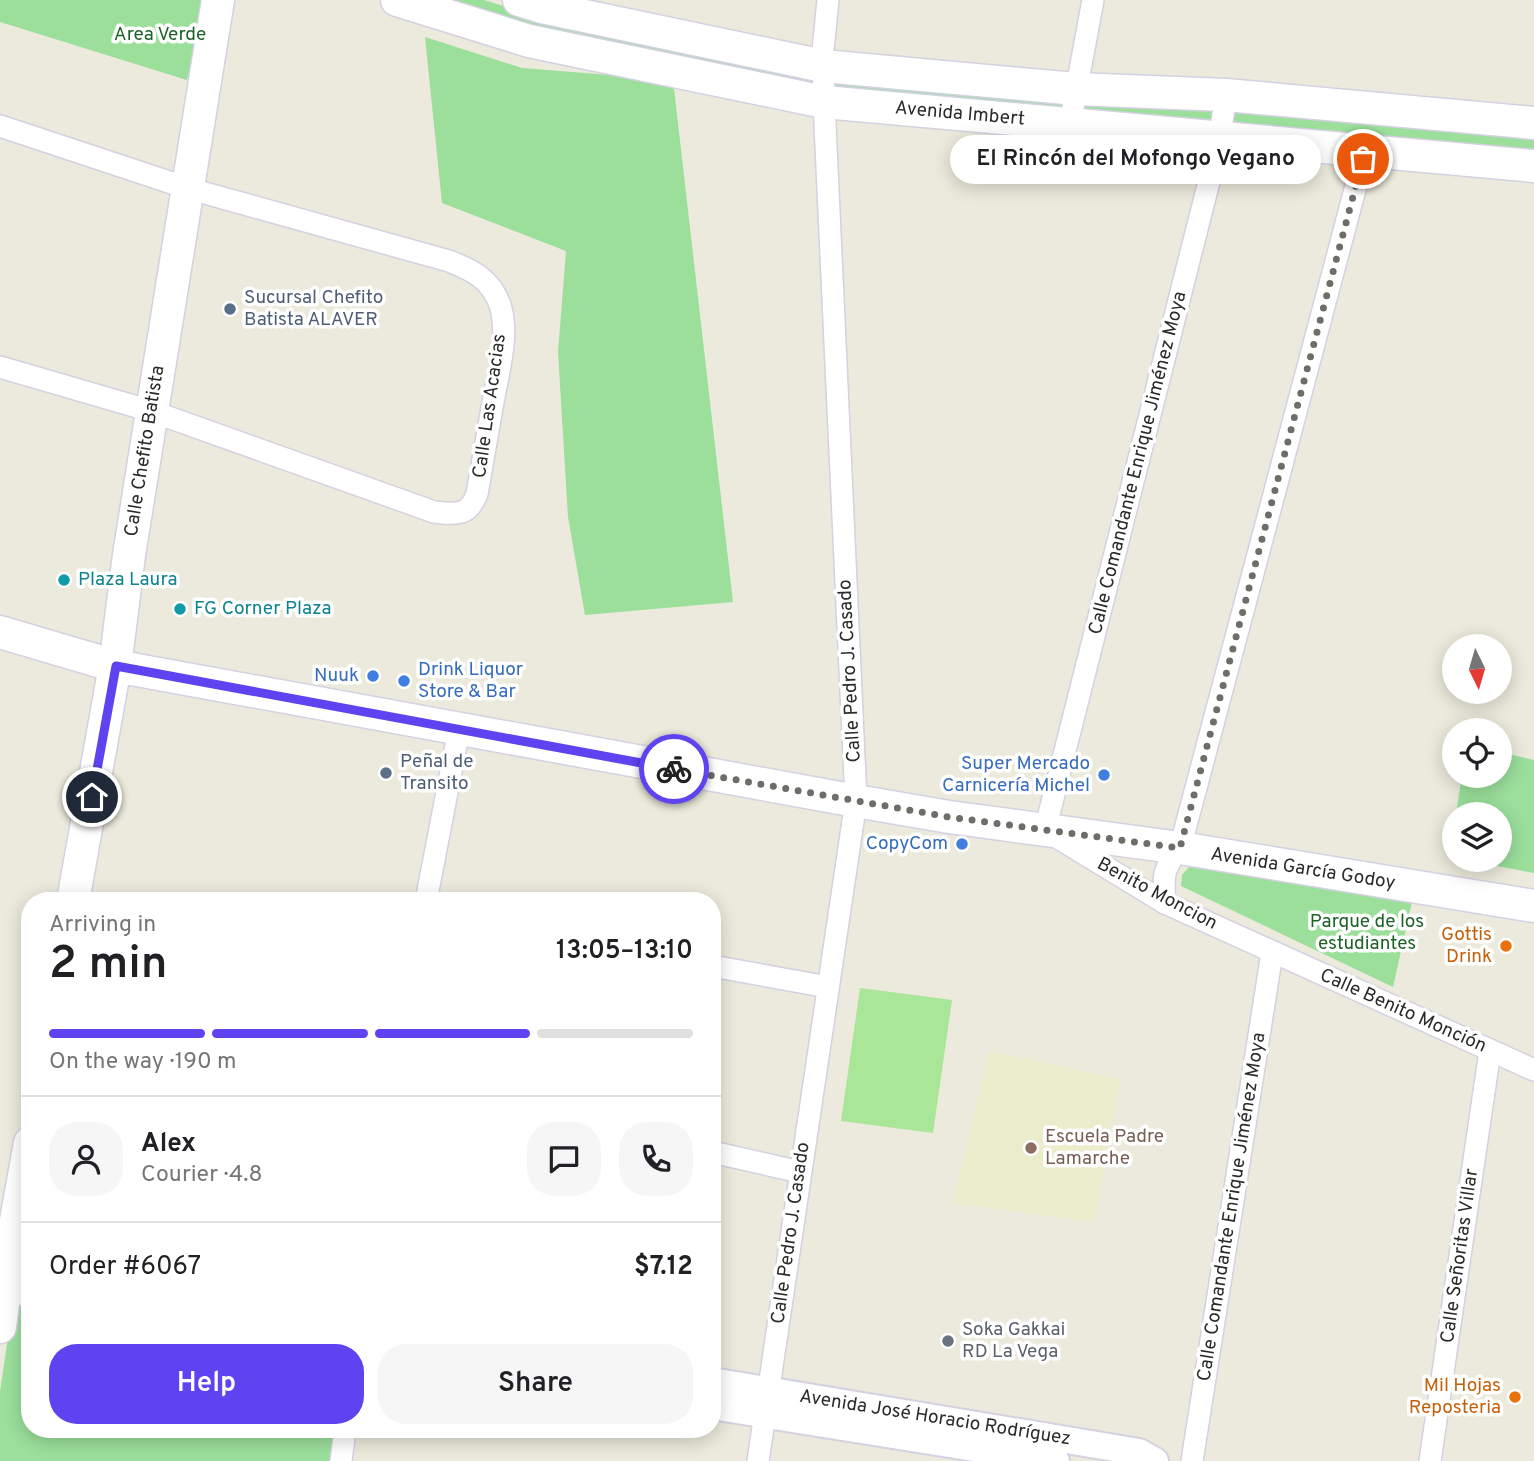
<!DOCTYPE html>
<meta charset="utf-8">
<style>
:root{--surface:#fff;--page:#f6f6f6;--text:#202124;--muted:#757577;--line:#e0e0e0;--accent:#5f43f1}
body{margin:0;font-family:Overpass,sans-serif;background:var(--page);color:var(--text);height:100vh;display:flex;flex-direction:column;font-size:26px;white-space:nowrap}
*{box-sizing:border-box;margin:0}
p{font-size:23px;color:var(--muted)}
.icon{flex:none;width:38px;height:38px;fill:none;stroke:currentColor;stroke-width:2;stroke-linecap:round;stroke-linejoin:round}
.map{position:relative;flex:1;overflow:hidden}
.panel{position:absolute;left:21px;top:892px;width:700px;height:546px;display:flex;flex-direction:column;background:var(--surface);border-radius:28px;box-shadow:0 4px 18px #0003}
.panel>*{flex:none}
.needle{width:46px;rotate:175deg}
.controls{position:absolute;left:1442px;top:634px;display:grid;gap:14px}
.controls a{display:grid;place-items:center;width:70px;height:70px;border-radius:50%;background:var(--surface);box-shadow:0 4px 18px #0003;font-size:35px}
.pin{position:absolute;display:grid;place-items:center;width:60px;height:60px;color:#fff;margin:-30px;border:4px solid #fff;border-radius:50%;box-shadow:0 2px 7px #0007}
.courier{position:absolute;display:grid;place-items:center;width:70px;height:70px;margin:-35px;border:5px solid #5f43f1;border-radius:50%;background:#fff;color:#222;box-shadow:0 2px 9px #0007}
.bubble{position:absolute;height:49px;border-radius:24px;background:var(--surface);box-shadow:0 4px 18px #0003;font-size:23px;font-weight:600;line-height:49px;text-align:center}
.headline em{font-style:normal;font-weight:600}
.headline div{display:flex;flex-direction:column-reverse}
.headline{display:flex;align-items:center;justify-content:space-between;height:119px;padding:0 28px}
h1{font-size:46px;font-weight:600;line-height:52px}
.bar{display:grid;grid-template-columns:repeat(4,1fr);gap:10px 7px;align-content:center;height:84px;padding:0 28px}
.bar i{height:9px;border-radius:5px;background:var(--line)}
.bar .selected{background:var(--accent)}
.bar p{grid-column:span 4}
.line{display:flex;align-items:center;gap:18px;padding:0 28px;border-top:2px solid var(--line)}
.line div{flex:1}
.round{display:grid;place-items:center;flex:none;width:74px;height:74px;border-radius:28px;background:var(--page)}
.button{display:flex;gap:14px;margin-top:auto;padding:14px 28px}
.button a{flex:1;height:80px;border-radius:28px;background:var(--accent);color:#fff;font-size:28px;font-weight:600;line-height:80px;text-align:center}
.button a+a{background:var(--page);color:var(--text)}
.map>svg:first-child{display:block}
.education{fill:#ebeccc}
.green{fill:#9bdf9b}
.pitch{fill:#a9e697}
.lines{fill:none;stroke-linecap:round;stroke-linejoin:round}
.minor-casing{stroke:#d4d1e2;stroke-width:24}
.tertiary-casing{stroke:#d4d1e2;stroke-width:30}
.secondary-casing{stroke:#d4d1e2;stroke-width:35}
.minor{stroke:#fff;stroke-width:21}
.tertiary{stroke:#fff;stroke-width:26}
.secondary{stroke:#fff;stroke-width:32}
.done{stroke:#6e6d68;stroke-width:7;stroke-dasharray:0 12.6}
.route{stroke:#5f43f1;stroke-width:9}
.service-dot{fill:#5c6f8a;stroke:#fff;stroke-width:2.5}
.culture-dot{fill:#0f9aa8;stroke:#fff;stroke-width:2.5}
.shop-dot{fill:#3f7fe0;stroke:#fff;stroke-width:2.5}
.food-dot{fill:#e8710a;stroke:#fff;stroke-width:2.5}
.education-dot{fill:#8d6e63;stroke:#fff;stroke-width:2.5}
.worship-dot{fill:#6b7280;stroke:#fff;stroke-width:2.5}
.labels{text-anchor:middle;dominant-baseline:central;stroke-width:7;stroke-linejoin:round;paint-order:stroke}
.park-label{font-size:19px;fill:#1d6327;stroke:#fff}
.street-label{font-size:19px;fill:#2a2a2a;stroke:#fff}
.service-label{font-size:19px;fill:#4e5e75;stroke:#fff;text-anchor:start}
.culture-label{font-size:19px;fill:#0d838f;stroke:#fff;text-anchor:start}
.shop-label{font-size:19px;fill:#366cbe;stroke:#fff;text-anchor:end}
.food-label{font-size:19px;fill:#c56008;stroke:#fff;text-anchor:end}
.education-label{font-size:19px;fill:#785e54;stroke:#fff;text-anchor:start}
.worship-label{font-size:19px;fill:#5b616d;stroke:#fff;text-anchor:start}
</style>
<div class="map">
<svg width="1534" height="1461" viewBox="0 0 1534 1461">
<rect width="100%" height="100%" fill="#ebeadc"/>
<!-- education -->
<polygon class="education" points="989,1051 1120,1079 1094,1222 953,1203"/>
<!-- green -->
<g class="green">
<polygon points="0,0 203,0 201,24 187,80 0,22"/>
<polygon points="429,0 484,0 533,15 812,71 807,89 526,30"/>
<polygon points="425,37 522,68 673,80 733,602 585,615 568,517 558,352 566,251 442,203"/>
<polygon points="834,74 1067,95 1062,113 832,95"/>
<polygon points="1084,99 1215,103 1210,125 1078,117"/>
<polygon points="1231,101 1534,133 1534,157 1229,127"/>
<polygon points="1500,752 1534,760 1534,873 1459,859 1500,859 1500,814 1456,814 1462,775 1500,775"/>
<polygon points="1189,867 1412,902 1393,987 1181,886 1182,875"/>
<polygon points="16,1284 30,1286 30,1430 336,1430 332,1461 0,1461 0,1391"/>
</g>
<!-- pitch -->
<polygon class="pitch" points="860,988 952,1000 933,1133 841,1121"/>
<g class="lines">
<!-- minor casing -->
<g class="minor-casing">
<g id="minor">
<polyline points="1226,95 1219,142 1045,830 1165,903 1534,1070"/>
<polyline points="1070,124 1093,0"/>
<path d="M 0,126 L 187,188 L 449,261 C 472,270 491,279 500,305 C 510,337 497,376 492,408 C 487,436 482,465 477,494 C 468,517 456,514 434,512 L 151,411 L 0,367"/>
<polyline points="426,901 459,730"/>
<path d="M 1165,903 C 1163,877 1162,869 1180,848 L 1365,152"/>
<polyline points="712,966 828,987"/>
<polyline points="712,1152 800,1172"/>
<polyline points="341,1461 345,1430"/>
<polyline points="758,1461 856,801 824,102 823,50 828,0"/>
<polyline points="1192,1461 1272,953"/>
<polyline points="1430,1461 1490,1051"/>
</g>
</g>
<!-- tertiary casing -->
<g class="tertiary-casing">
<g id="tertiary">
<polyline points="0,1288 30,1293"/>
<polyline points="712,1381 1139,1452 1155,1461"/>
<polyline points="712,1406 1056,1461"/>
</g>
</g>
<!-- secondary casing -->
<g class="secondary-casing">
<g id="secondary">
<polyline points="397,0 529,41 824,102 1534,166"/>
<polyline points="519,0 542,7 823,66 1076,89 1226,95 1534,123"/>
<polyline points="0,632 115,666 856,801 949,817 1180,848 1534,906"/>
<polyline points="73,901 115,666 129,555 218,0"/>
<polyline points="0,1327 8,1265 30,1143"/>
</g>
</g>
<!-- minor -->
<use href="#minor" class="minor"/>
<!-- tertiary -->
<use href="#tertiary" class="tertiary"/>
<!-- secondary -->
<use href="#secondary" class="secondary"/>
</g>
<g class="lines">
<!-- done -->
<polyline class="done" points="674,769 949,817 1180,848 1363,159"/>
<!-- route -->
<polyline class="route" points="92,797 116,666 674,769"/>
</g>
<!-- markers -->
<g class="service-dot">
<circle cx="230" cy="309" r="7"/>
<circle cx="386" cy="773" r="7"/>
</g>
<g class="culture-dot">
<circle cx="64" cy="580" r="7"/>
<circle cx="180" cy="609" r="7"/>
</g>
<g class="shop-dot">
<circle cx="373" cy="676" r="7"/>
<circle cx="404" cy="681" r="7"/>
<circle cx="1104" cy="775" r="7"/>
<circle cx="962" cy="844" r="7"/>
</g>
<g class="food-dot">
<circle cx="1506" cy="946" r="7"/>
<circle cx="1515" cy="1397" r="7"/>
</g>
<circle class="education-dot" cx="1031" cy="1148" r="7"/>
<circle class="worship-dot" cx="948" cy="1341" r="7"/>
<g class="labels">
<!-- park labels -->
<g class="park-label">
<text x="160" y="35">Area Verde</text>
<text x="1367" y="922">Parque de los<tspan x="1367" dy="22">estudiantes</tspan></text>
</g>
<!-- street labels -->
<g class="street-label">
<text transform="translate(960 114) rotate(5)">Avenida Imbert</text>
<text transform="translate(490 406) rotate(-82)">Calle Las Acacias</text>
<text transform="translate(145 451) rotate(-81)">Calle Chefito Batista</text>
<text transform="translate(1138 463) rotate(-76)">Calle Comandante Enrique Jiménez Moya</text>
<text transform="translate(850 671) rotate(-93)">Calle Pedro J. Casado</text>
<text transform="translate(1303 869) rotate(9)">Avenida García Godoy</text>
<text transform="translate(1157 894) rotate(28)">Benito Moncion</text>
<text transform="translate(1403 1011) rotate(24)">Calle Benito Monción</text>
<text transform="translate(1232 1207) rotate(-81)">Calle Comandante Enrique Jiménez Moya</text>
<text transform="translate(791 1233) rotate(-82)">Calle Pedro J. Casado</text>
<text transform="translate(1460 1256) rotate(-82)">Calle Señoritas Villar</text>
<text transform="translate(935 1418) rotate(9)">Avenida José Horacio Rodríguez</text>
</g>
<!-- service labels -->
<g class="service-label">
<text x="244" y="298">Sucursal Chefito<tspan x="244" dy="22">Batista ALAVER</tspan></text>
<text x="400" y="762">Peñal de<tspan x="400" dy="22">Transito</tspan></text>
</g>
<!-- culture labels -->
<g class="culture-label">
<text x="78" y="580">Plaza Laura</text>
<text x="194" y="609">FG Corner Plaza</text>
</g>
<!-- shop labels -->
<g class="shop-label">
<text x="418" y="670" text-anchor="start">Drink Liquor<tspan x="418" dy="22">Store &amp; Bar</tspan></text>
<text x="359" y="676">Nuuk</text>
<text x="1090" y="764">Super Mercado<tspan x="1090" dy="22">Carnicería Michel</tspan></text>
<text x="948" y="844">CopyCom</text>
</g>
<!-- food labels -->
<g class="food-label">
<text x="1492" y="935">Gottis<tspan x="1492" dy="22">Drink</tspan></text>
<text x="1501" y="1386">Mil Hojas<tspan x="1501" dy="22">Reposteria</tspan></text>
</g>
<!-- education labels -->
<g class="education-label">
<text x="1045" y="1137">Escuela Padre<tspan x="1045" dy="22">Lamarche</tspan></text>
</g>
<!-- worship labels -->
<g class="worship-label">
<text x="962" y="1330">Soka Gakkai<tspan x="962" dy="22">RD La Vega</tspan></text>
</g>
</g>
</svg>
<div class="controls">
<a><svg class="needle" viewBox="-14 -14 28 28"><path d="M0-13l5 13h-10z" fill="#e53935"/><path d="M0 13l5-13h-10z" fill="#757577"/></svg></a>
<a><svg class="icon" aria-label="locate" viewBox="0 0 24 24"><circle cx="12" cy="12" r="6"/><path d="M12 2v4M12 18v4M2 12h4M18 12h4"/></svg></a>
<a><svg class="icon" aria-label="layers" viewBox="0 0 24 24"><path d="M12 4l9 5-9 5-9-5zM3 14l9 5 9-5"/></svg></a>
</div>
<div class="pin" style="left:1363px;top:159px;background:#ea580c"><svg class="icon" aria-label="bag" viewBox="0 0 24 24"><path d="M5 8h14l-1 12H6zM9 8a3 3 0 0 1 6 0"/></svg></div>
<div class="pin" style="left:92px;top:797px;background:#1f2937"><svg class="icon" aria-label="home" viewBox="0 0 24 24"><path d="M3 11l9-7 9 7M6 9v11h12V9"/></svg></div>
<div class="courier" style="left:674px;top:769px"><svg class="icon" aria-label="bike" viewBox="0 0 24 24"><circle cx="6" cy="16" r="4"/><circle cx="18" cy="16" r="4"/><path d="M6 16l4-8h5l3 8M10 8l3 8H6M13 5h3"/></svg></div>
<div class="bubble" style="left:950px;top:135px;width:371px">El Rincón del Mofongo Vegano</div>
<section class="panel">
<div class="headline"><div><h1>2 min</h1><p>Arriving in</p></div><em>13:05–13:10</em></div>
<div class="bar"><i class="selected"></i><i class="selected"></i><i class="selected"></i><i></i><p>On the way · 190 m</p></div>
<div class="line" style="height:126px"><a class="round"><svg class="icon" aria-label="person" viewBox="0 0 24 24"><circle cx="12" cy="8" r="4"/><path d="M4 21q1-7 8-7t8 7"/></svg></a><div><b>Alex</b><p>Courier · 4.8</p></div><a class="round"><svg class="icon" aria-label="chat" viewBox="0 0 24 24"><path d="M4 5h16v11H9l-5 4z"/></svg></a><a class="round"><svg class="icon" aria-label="phone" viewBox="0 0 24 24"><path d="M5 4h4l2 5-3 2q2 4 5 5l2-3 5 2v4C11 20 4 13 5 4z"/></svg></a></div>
<div class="line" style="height:91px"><div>Order #6067</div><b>$7.12</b></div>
<div class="button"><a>Help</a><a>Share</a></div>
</section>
</div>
